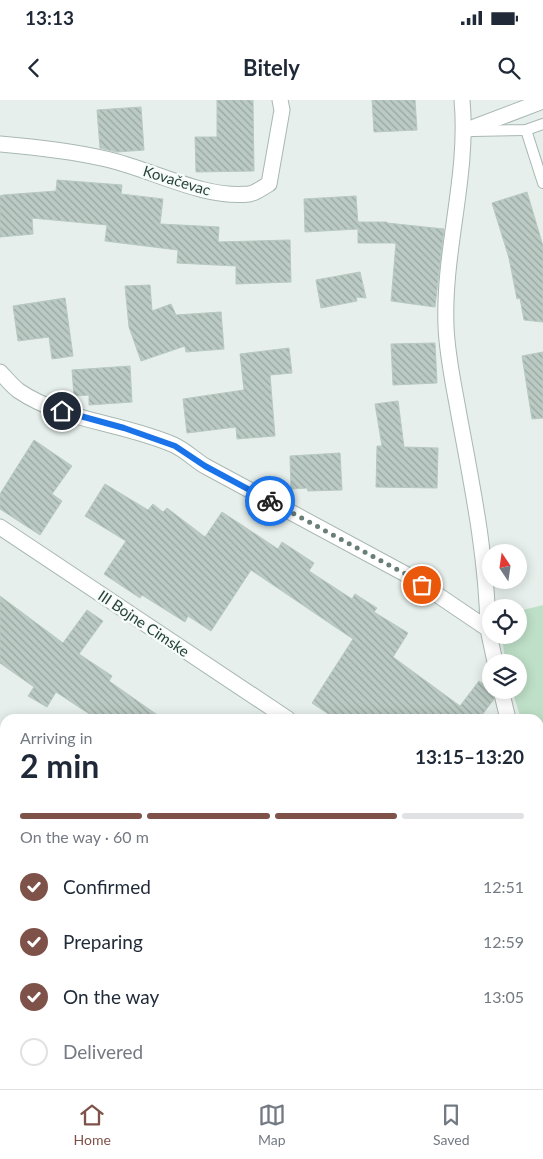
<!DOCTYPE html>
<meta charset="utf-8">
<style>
:root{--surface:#fff;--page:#f6f6f7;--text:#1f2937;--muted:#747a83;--line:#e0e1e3;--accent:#7f5249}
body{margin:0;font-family:Lato,sans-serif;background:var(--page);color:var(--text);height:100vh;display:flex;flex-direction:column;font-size:19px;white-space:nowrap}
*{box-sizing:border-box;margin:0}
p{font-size:16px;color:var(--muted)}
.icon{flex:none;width:28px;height:28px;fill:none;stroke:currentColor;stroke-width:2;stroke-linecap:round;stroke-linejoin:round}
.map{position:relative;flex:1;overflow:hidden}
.drawer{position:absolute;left:0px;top:614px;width:544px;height:376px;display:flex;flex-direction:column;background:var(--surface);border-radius:15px 15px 0 0;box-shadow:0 2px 12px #0003}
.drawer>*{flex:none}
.needle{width:32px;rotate:347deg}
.fabs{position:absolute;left:482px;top:444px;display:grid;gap:10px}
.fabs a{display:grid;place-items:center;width:45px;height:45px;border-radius:50%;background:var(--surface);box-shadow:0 2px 12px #0003;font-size:25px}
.pin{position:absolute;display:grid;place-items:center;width:42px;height:42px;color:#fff;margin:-21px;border:2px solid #fff;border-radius:50%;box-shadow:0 1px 5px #0007}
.courier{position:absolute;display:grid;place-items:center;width:50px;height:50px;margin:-25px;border:4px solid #1a73e8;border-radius:50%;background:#fff;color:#222;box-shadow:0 1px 6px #0007}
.summary em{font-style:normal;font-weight:700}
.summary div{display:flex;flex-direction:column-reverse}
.summary{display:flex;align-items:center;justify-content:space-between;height:85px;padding:0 20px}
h1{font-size:32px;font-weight:700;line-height:38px}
.bar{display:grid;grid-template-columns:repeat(4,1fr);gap:8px 5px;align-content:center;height:60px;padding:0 20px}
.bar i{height:6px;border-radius:4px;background:var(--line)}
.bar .selected{background:var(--accent)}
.bar p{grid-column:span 4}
ol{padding:0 20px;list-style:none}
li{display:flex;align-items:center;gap:15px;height:55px}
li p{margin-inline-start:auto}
li .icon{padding:5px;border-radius:50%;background:var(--accent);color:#fff;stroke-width:4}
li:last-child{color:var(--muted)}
li i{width:28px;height:28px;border:2px solid var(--line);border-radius:50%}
.status{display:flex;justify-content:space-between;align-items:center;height:35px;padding:0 25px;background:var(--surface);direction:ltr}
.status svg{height:14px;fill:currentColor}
header{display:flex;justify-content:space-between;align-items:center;height:65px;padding:0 20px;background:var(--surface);font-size:22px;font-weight:700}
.tab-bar{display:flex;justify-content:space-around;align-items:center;height:70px;border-top:1px solid var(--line);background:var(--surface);font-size:14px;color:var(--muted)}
.tab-bar a{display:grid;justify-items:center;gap:2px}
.tab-bar .selected{color:var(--accent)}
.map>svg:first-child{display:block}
.green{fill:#bfe0c8}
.building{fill:url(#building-back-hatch);stroke:#b8c9c2}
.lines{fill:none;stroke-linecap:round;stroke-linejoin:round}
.service-casing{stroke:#a8b8b2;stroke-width:12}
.minor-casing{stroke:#a8b8b2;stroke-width:17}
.tertiary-casing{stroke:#a8b8b2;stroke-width:17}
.service{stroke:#fff;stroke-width:10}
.minor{stroke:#fff;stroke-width:15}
.tertiary{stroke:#fff;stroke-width:15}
.done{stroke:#687f78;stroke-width:5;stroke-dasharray:0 9}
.route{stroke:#1a73e8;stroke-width:6}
.labels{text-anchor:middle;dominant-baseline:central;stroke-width:5;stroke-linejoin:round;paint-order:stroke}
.street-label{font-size:15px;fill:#24423a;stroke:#f7fbf9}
</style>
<div class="status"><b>13:13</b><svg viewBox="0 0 49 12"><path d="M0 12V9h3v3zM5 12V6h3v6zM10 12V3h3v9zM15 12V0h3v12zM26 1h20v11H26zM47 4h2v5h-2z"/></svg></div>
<header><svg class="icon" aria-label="back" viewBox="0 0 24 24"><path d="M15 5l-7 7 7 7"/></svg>Bitely<svg class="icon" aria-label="search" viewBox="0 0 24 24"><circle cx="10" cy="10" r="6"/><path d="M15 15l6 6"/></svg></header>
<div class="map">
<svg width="543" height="989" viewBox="0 0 543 989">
<defs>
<pattern id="building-back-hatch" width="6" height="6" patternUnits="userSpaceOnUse" patternTransform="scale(1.25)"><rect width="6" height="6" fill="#bbcac4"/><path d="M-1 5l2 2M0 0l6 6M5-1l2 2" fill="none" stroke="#98a6a0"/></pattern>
</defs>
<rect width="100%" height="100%" fill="#e6efeb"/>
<!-- green -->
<polygon class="green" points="543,505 543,625 539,626 539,619 521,619 512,590 519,590 519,562 505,562 502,535 519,535 519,511"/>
<!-- building -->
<g class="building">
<polygon points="217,0 253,0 254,71 196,72 195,37 217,37"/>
<polygon points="372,0 415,0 417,30 374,32"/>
<polygon points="141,7 144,50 117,52 100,48 97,10"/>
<polygon points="57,80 122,85 121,94 163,99 160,124 219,127 218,142 290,140 291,182 236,184 236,166 177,163 178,150 105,141 107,125 32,118 33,134 0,137 0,96 3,95 56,91"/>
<polygon points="527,92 543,146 543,222 524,220 520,198 517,199 509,158 492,103"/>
<polygon points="356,96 358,124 358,122 387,122 387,123 444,129 435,207 391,201 396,143 358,143 358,129 305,132 304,99"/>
<polygon points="360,172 366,198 356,197 357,201 321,208 316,180"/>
<polygon points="150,185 152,211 171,204 176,215 221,212 224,249 186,252 185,246 141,261 129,227 125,186"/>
<polygon points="65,198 73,256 52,259 49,237 18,241 13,206"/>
<polygon points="435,243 437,283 393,285 391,244"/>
<polygon points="289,248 292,273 270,275 275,336 237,339 236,327 187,333 183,299 244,290 240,254"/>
<polygon points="543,252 543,318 532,319 522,256"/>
<polygon points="130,266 132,302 89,305 89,295 74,296 72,270"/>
<polygon points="398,301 404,347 438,348 437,388 376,387 377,346 382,346 375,304"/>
<polygon points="34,340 72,366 52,394 62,401 40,435 0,409 0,394"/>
<polygon points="340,353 342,390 308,391 307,388 291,389 290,356"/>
<polygon points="105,384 148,410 153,404 163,412 167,408 205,437 222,412 278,449 282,442 314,463 309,471 352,499 355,494 377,508 374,512 408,533 393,557 460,606 479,581 492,590 494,599 479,619 336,619 312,603 353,539 251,470 211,531 188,516 185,522 142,495 140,498 104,474 126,441 85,416"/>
<polygon points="0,496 63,543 87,510 103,521 79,554 112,576 109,581 163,619 97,619 56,592 47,607 28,596 34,587 0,563"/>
</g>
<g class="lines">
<!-- service casing -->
<g class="service-casing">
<g id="service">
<polyline points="526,30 543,83"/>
<polyline points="473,31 526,30 543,24"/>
</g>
</g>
<!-- minor casing -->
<g class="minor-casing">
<g id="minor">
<path d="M 462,0 C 469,76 443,150 446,226 C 447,256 454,286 459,315 C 472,385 487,458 488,529"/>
<polyline points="464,31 543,1"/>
<path d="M 0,44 C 35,47 71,51 106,59 C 151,69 203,99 249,94 C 256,93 263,87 269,84 L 282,10 L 280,0"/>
<path d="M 0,272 C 6,278 12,286 19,291 C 63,321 125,323 174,345 C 185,350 195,360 205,366 L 411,477 L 488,529 L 495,562"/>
<polyline points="501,590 508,619"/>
<polyline points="0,832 5,839"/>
<polyline points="441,985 446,989"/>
</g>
</g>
<!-- tertiary casing -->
<g class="tertiary-casing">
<g id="tertiary">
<polyline points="0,427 288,619"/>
<polyline points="539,808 543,812"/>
</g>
</g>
<!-- service -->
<use href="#service" class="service"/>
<!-- minor -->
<use href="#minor" class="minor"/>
<!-- tertiary -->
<use href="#tertiary" class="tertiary"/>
</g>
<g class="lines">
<!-- done -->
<polyline class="done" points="270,401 411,477 422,485"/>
<!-- route -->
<polyline class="route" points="62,311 124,328 175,346 205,366 270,401"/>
</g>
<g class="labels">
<!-- street labels -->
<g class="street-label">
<text transform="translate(177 80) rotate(17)">Kovačevac</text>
<text transform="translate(144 523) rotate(34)">III Bojne Cimske</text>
</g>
</g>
</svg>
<div class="fabs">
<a><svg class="needle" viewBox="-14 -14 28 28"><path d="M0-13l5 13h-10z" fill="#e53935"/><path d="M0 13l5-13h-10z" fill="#747a83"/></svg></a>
<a><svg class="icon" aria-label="locate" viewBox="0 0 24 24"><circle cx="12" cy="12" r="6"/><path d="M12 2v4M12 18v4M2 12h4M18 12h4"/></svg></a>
<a><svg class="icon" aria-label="layers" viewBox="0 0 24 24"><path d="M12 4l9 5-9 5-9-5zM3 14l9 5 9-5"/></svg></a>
</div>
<div class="pin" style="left:422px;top:485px;background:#ea580c"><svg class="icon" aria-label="bag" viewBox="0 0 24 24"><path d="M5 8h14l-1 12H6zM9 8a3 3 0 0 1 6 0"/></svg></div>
<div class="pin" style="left:62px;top:311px;background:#1f2937"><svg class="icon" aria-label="home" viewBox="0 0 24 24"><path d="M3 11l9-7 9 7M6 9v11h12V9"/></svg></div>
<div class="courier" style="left:270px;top:401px"><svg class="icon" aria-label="bike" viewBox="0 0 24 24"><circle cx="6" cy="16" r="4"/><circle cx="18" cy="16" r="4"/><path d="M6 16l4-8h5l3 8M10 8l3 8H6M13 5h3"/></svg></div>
<section class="drawer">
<div class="summary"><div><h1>2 min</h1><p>Arriving in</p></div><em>13:15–13:20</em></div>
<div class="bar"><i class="selected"></i><i class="selected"></i><i class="selected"></i><i></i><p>On the way · 60 m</p></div>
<ol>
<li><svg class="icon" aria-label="check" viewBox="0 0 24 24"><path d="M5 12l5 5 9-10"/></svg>Confirmed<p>12:51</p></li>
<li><svg class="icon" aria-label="check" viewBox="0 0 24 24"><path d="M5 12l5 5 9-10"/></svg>Preparing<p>12:59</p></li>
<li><svg class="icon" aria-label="check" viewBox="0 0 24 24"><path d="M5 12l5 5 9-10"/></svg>On the way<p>13:05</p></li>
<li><i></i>Delivered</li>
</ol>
</section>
</div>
<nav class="tab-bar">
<a class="selected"><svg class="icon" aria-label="home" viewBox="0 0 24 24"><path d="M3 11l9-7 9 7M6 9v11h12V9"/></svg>Home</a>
<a><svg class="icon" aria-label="map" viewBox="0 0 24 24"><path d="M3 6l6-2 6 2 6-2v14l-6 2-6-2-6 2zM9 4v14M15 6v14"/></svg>Map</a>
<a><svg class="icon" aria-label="saved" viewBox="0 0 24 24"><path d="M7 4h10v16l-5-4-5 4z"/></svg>Saved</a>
</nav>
